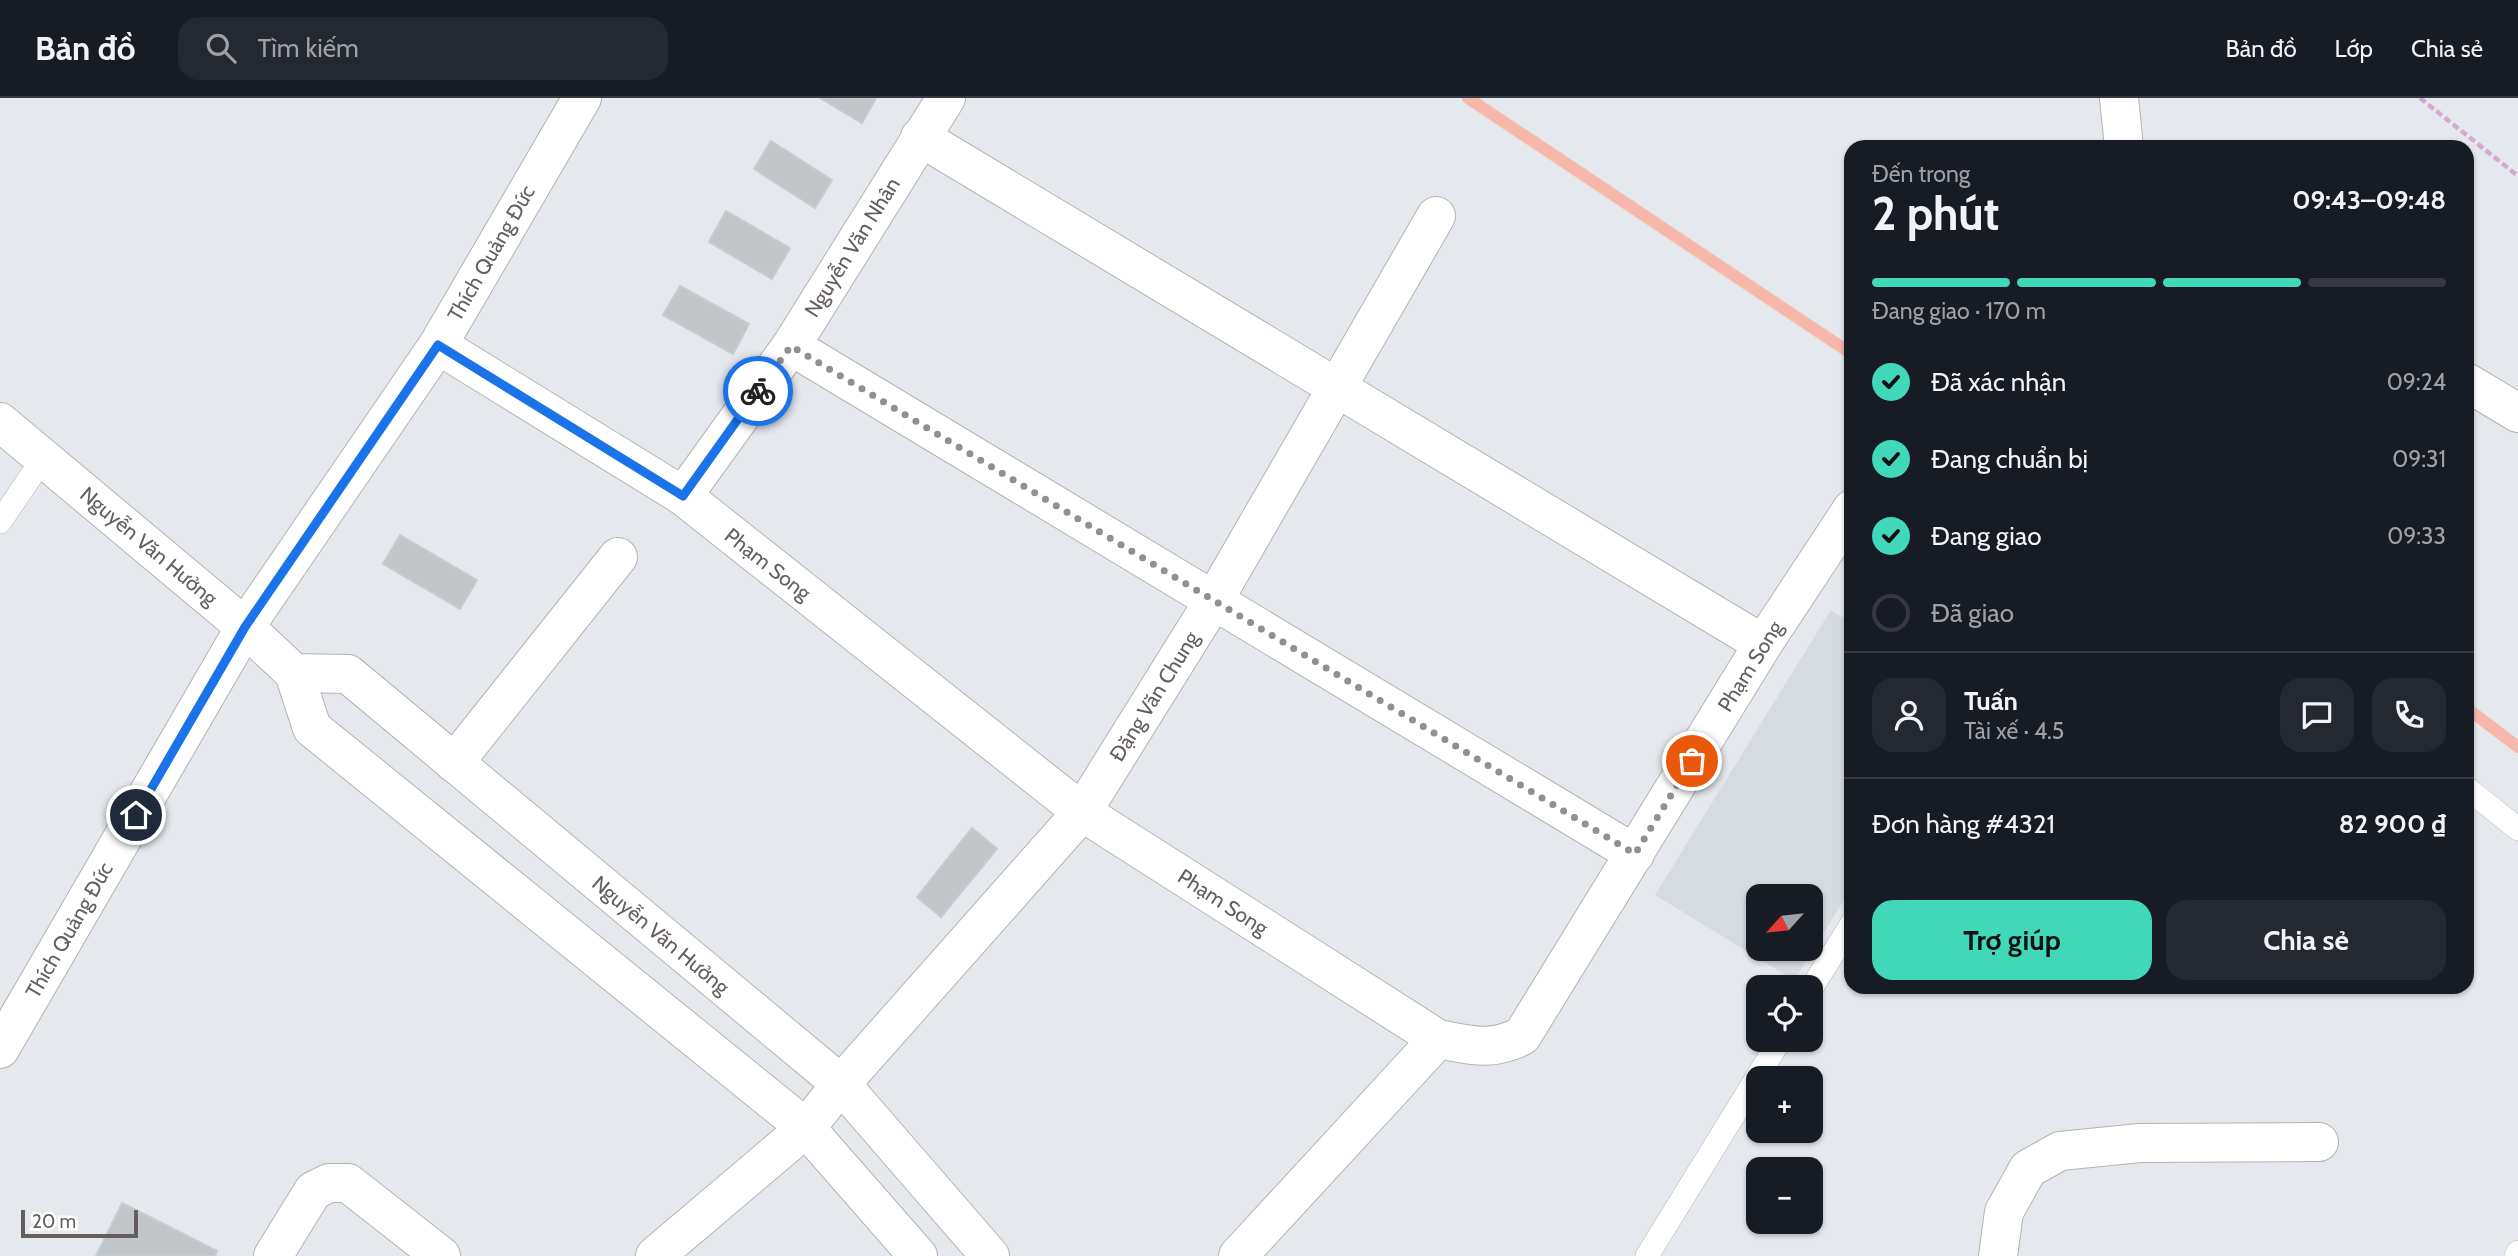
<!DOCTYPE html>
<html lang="vi">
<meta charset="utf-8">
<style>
:root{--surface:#171b24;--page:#242831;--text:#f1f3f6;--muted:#9ea1a6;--line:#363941;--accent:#41d8ba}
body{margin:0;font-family:Cabin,sans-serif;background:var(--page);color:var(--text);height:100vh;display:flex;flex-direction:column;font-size:26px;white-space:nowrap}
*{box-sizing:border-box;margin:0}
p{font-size:23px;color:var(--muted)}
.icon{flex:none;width:38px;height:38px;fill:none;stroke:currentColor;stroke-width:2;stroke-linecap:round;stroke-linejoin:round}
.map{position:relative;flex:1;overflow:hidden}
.sheet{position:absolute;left:1844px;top:42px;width:630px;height:854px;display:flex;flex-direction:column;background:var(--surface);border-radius:21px;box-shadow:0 2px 5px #0004}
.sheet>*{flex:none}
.needle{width:46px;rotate:243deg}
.controls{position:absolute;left:1746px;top:786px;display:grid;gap:14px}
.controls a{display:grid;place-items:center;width:77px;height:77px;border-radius:14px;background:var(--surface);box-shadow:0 2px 5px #0004;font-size:35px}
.scale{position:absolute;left:21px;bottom:18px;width:117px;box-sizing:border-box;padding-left:7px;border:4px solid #645f5d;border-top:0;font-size:19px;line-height:24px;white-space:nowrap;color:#645f5d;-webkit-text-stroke:5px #fff;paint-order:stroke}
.pin{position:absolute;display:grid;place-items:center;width:60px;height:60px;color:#fff;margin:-30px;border:4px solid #fff;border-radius:50%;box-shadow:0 2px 7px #0007}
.courier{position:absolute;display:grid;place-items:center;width:70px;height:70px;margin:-35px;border:5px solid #1a73e8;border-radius:50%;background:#fff;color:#222;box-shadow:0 2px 9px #0007}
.head em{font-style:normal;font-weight:800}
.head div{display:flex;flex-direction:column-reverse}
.head{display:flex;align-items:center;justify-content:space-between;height:119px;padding:0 28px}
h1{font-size:46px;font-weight:800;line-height:52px}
.bar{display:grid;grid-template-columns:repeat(4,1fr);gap:10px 7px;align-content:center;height:84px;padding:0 28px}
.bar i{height:9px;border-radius:5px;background:var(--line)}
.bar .current{background:var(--accent)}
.bar p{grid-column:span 4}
.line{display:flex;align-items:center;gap:18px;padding:0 28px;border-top:2px solid var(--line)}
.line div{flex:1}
.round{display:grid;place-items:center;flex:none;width:74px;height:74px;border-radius:21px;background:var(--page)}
ol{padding:0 28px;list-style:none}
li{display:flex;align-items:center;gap:21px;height:77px}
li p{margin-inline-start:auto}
li .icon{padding:7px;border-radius:50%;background:var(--accent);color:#111;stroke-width:4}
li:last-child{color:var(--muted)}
li i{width:38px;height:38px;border:4px solid var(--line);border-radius:50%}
.cta{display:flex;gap:14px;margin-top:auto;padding:14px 28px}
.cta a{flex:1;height:80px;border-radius:21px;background:var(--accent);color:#111;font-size:28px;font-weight:800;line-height:80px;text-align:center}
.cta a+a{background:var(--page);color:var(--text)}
header{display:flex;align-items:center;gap:42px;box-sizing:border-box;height:98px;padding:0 35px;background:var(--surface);border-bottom:2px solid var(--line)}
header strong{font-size:33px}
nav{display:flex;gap:38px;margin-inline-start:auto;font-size:24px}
.search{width:490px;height:63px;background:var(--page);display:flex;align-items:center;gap:18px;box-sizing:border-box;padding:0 24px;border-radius:21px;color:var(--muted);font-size:26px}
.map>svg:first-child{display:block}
.education{fill:#d6dbe0;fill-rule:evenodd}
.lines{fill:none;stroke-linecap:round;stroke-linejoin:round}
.stream{stroke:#f7b8ac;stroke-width:12}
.building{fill:#c2c6c9;stroke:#c4ccd2;stroke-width:2}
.lane-casing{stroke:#b6b2b0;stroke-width:24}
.street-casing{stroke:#b6b2b0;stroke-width:40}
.secondary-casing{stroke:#b6b2af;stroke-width:40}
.path{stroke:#d3a9d3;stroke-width:4.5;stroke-dasharray:7 3.5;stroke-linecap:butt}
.lane{stroke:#fff;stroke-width:23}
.street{stroke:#fff;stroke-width:38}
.secondary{stroke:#fff;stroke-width:38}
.done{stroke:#918f90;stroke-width:7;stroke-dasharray:0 12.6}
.route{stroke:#1a73e8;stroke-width:9}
.labels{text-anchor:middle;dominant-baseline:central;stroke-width:6;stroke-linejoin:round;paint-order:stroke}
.street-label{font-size:21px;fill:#645f5d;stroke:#fff}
</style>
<header>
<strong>Bản đồ</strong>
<div class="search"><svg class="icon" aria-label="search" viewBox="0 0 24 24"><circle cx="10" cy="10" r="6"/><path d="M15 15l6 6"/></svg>Tìm kiếm</div>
<nav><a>Bản đồ</a><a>Lớp</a><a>Chia sẻ</a></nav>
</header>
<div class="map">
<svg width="2518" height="1158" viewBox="0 0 2518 1158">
<rect width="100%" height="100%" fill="#e5e9ee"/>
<!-- education -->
<path class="education" d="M 1831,512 L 1851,525 L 1851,791 L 1794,882 L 1655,797 ZM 1759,798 L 1811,798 L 1811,850 L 1759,850 Z"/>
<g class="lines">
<!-- stream -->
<g class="stream">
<polyline points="1468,0 1852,256"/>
<polyline points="2468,611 2518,649"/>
</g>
</g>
<!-- building -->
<g class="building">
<polygon points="820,0 876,0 862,25"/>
<polygon points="771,43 832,82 815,110 754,71"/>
<polygon points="726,113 790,150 772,181 709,144"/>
<polygon points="680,188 749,226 733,256 663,217"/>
<polygon points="400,437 477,482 460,511 383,466"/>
<polygon points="972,730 997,751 941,819 917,799"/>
<polygon points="122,1105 217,1153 215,1158 96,1158"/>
</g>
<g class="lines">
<!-- lane casing -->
<g class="lane-casing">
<g id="lane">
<polyline points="0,424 44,359"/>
<polyline points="2468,691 2518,731"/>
<polyline points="1811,891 1852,825"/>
<polyline points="1647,1158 1780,942"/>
<polyline points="2516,1158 2518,1154"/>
</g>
</g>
<!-- street casing -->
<g class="street-casing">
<g id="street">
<polyline points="2119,0 2124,49"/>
<polyline points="920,39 1763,546"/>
<path d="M 438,247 L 683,398 L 1082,714 L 1438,941 C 1471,947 1490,954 1522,938 L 1763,546 L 1852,411"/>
<polyline points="791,248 1635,756"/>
<polyline points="2468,285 2518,315"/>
<polyline points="683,398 791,248 946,0"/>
<polyline points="454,665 618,459"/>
<polyline points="273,1158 313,1093 329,1085 348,1085 441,1158"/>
<polyline points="655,1158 806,1030 841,986 1082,714 1214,502 1436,118"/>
<polyline points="1238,1158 1438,941"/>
<polyline points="1998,1158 2004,1114 2028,1071 2060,1053 2140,1045 2319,1044"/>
</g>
</g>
<!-- secondary casing -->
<g class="secondary-casing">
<g id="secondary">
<polyline points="0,324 245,529 294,575 312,630 806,1030 918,1158"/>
<polyline points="294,575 348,576 841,986 990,1158"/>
<polyline points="0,951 245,529 438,247 582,0"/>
</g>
</g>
<!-- path -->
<polyline class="path" points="2420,0 2518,78"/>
<!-- lane -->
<use href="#lane" class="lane"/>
<!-- street -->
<use href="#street" class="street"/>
<!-- secondary -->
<use href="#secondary" class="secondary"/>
</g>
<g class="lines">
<!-- done -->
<polyline class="done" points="758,293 791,248 1635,756 1692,663"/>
<!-- route -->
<polyline class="route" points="136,717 245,529 438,247 683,398 758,293"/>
</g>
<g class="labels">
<!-- street labels -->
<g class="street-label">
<text transform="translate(852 149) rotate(-58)">Nguyễn Văn Nhân</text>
<text transform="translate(491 155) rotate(-60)">Thích Quảng Đức</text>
<text transform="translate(149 448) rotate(40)">Nguyễn Văn Hưởng</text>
<text transform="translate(768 466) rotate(38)">Phạm Song</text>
<text transform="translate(1750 568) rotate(-58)">Phạm Song</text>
<text transform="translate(1154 598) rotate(-58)">Đặng Văn Chung</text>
<text transform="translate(1223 804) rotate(33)">Phạm Song</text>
<text transform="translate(69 832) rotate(-60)">Thích Quảng Đức</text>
<text transform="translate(661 837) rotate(40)">Nguyễn Văn Hưởng</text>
</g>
</g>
</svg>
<div class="controls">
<a><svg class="needle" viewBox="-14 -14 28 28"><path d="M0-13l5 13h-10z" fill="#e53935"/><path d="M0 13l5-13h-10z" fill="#9ea1a6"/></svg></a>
<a><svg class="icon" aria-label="locate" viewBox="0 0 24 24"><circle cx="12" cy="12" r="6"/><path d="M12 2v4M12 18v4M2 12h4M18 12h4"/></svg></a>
<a>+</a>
<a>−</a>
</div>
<div class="scale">20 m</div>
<div class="pin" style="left:1692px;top:663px;background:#ea580c"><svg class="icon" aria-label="bag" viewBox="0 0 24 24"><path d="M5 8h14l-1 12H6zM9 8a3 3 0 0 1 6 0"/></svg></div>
<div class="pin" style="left:136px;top:717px;background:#1f2937"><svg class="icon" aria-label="home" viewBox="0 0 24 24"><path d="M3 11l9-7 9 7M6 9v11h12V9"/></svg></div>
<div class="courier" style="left:758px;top:293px"><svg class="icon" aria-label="bike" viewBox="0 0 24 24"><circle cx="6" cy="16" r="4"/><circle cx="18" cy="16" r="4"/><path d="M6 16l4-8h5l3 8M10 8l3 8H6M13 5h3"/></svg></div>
<section class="sheet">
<div class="head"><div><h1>2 phút</h1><p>Đến trong</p></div><em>09:43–09:48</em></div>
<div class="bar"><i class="current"></i><i class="current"></i><i class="current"></i><i></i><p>Đang giao · 170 m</p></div>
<ol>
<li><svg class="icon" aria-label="check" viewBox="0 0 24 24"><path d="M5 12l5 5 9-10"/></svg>Đã xác nhận<p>09:24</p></li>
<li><svg class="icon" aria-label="check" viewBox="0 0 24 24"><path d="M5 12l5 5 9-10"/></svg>Đang chuẩn bị<p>09:31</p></li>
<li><svg class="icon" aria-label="check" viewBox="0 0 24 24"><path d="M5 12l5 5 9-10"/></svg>Đang giao<p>09:33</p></li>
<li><i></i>Đã giao</li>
</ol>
<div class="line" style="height:126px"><a class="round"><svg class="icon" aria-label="person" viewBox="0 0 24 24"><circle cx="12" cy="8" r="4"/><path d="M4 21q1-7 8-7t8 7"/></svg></a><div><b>Tuấn</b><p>Tài xế · 4.5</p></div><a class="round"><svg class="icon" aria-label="chat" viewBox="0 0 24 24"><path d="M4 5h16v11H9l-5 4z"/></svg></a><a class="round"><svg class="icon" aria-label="phone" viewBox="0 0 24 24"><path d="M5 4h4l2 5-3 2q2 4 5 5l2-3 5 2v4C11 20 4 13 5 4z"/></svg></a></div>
<div class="line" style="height:91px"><div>Đơn hàng #4321</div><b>82 900 ₫</b></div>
<div class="cta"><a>Trợ giúp</a><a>Chia sẻ</a></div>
</section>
</div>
